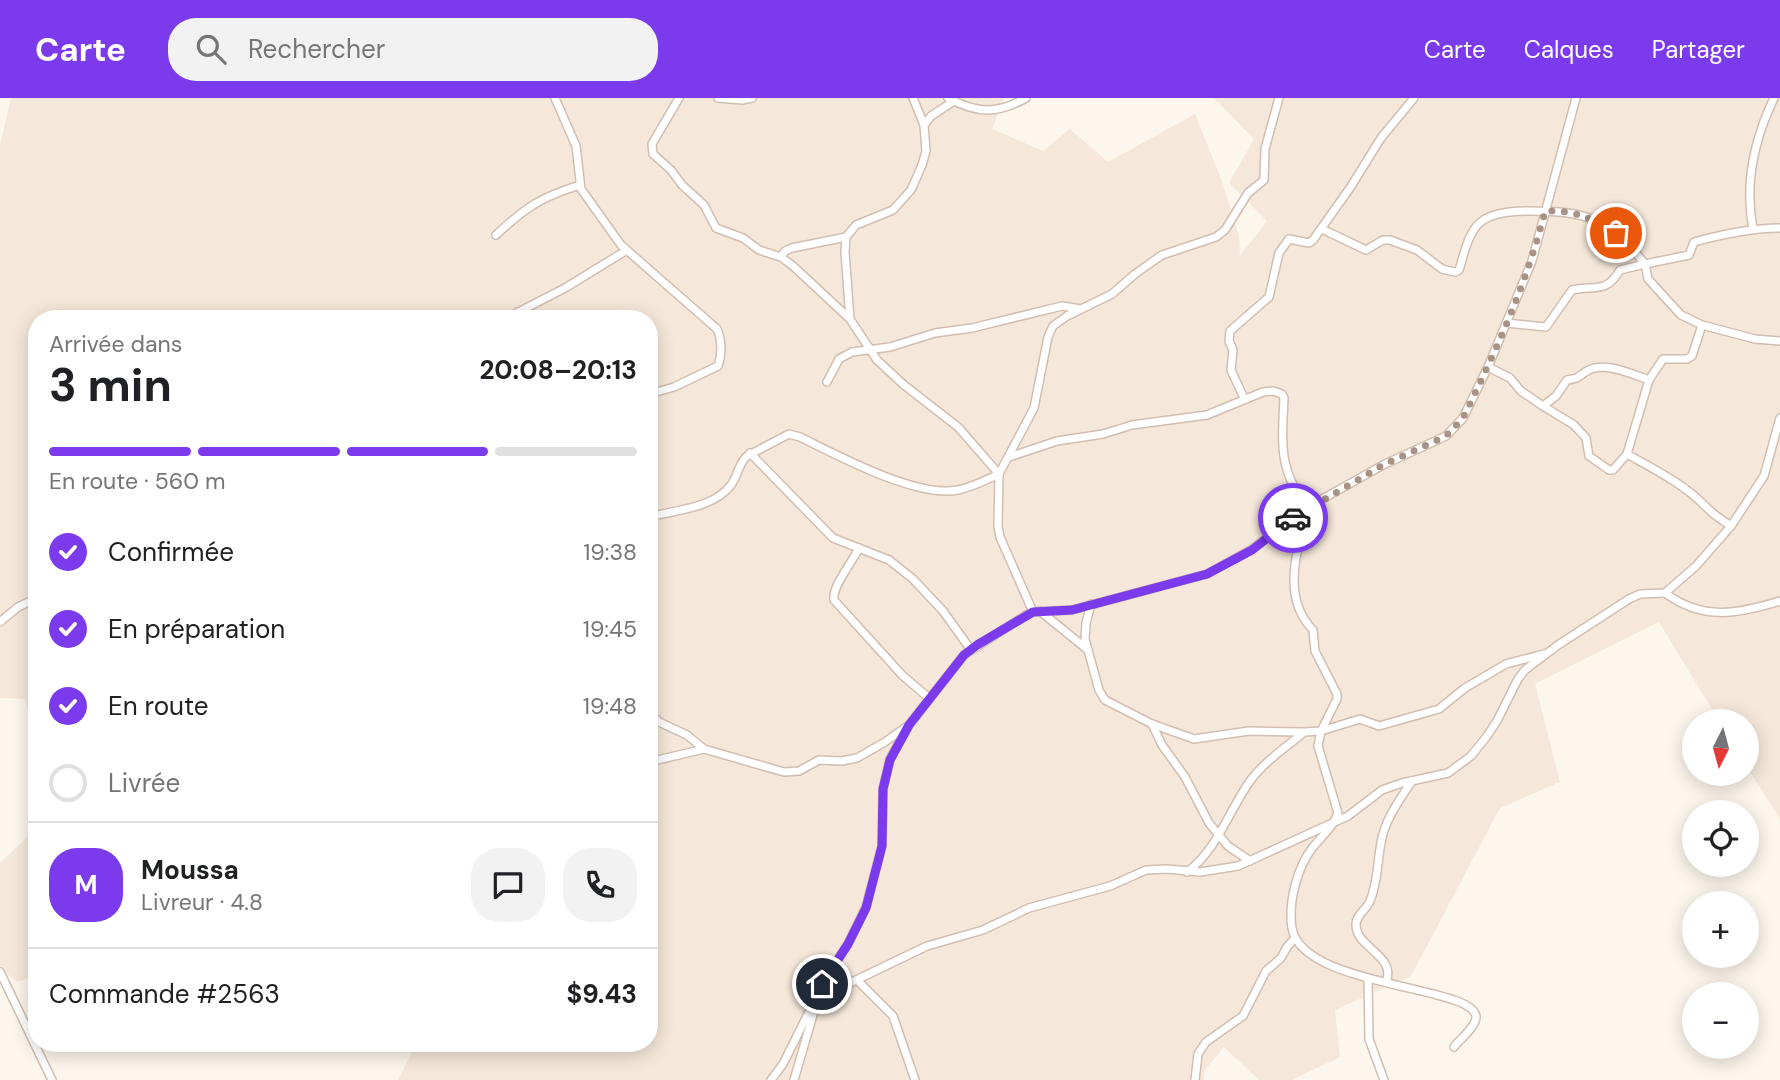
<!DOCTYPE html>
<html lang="fr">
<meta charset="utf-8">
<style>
:root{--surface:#fff;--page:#f2f2f2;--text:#202124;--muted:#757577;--line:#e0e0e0;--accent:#7c3aed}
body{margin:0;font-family:"DM Sans",sans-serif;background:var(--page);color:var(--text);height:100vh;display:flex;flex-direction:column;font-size:26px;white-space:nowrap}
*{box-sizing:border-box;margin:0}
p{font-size:23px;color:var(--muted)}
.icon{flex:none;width:38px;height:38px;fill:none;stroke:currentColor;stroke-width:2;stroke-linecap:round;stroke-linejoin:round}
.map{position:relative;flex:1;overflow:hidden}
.details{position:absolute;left:28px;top:212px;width:630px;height:742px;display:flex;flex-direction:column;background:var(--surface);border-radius:28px;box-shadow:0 4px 18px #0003}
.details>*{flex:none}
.needle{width:46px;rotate:186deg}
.tools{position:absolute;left:1682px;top:611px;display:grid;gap:14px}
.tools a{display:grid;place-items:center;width:77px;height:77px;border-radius:50%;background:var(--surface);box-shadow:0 4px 18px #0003;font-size:35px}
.pin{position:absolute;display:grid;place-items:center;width:60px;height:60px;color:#fff;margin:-30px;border:4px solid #fff;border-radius:50%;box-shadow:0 2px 7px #0007}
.courier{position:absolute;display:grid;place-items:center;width:70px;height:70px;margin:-35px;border:5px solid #7c3aed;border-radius:50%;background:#fff;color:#222;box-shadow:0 2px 9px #0007}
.head em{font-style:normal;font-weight:700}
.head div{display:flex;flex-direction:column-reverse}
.head{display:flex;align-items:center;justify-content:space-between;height:119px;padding:0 21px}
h1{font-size:46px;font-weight:700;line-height:52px}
.bar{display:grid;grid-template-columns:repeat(4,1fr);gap:10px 7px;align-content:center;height:84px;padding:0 21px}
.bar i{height:9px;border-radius:5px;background:var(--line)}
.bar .selected{background:var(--accent)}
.bar p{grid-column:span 4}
.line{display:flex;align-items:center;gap:18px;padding:0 21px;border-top:2px solid var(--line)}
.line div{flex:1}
.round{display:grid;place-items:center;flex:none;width:74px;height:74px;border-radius:28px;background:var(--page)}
ol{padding:0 21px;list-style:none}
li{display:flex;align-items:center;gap:21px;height:77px}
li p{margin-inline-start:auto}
li .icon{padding:7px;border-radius:50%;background:var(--accent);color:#fff;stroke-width:4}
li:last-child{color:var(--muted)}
li i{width:38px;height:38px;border:4px solid var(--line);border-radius:50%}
header{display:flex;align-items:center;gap:42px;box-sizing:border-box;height:98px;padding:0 35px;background:var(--accent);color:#fff}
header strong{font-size:33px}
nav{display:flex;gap:38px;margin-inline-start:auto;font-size:24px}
.search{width:490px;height:63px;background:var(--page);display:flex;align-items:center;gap:18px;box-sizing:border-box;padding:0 24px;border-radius:28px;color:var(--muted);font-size:26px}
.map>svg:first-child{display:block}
.residential{fill:#f5e8da}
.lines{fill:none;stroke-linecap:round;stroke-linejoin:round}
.street-casing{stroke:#d1beb0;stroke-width:10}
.street{stroke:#fff;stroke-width:7}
.done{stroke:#a89285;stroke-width:7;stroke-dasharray:0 12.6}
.route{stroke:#7c3aed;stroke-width:9}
</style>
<header>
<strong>Carte</strong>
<div class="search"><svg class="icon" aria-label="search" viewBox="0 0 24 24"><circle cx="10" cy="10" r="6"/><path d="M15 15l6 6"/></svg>Rechercher</div>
<nav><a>Carte</a><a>Calques</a><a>Partager</a></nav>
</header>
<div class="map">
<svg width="1780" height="982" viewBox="0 0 1780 982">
<rect width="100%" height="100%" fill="#fdf6ec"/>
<!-- residential -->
<g class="residential">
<polygon points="11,0 1004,0 992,31 1043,53 1070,31 1108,64 1195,16 1222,83 1239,138 1240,158 1267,123 1229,85 1254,41 1214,0 1780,0 1780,721 1747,669 1746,623 1719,623 1659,524 1535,586 1560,684 1500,710 1411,878 1335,912 1340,959 1292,982 1259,982 1224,949 1204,973 1204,982 398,982 412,954 384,945 649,945 649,220 37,220 37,643 25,601 0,600 0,47"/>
<polygon points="37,730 37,877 17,884 0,870 0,765"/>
</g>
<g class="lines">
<!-- street casing -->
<g class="street-casing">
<g id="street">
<path d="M 555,0 L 576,48 L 581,91 L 621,147 L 717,231 C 722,242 722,257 718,268 L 674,289 L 649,296"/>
<polyline points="679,0 652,46 653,56 671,72 682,87 704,107 716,130 743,140 759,152 781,159 793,168 850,221"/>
<polyline points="718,0 742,2 752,0"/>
<polyline points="913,0 924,27"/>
<path d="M 948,0 C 978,16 997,16 1026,0"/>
<path d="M 1322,131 L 1366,152 L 1383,142 L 1390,142 L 1417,152 L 1442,171 L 1455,174 L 1459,172 C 1464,157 1468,133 1482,123 C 1494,114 1514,113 1529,113 C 1587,113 1607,120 1645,166 L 1689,157 L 1694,144 C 1723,136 1750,130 1780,130"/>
<path d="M 1753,131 C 1744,85 1754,42 1774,0"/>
<path d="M 496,137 C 526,109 541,99 580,87"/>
<polyline points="781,159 785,153 792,150 846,139"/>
<polyline points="507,220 565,190 627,152"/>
<path d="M 1506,225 L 1546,229 L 1572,192 C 1595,187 1606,196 1620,172 L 1645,166 L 1648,181 L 1681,217 L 1702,227 L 1755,241 L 1780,243"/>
<path d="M 1488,269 L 1510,280 L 1521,293 L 1543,308 L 1556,298 L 1567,282 C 1581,280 1577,279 1587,273 C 1605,263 1632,276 1649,282 L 1627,356 C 1650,369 1682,385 1701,404 C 1712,415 1717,419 1731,428"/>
<polyline points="1649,282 1663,261 1687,261 1692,258 1702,227"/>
<polyline points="827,284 839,261 852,254 890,249 935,235 972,230 1062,208 1081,211"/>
<polyline points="1244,300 1231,272 1233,252 1229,243 1230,233 1269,199 1279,155 1289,141 1309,145 1313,142 1350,90 1381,40 1414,0"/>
<polyline points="1543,308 1574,327 1586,340 1589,358 1609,372 1613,372 1627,356"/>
<polyline points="750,355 833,440 889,462 913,481 943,513 971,552"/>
<path d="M 1009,359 L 1057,343 L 1103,336 L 1132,327 L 1207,317 L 1263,294 L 1273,293 L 1282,296 L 1284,300 C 1282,345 1278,374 1308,409 C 1298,451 1280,498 1313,532 L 1315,553 L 1337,596 L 1337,601 L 1321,633 L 1318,648 L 1338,715 C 1334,728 1322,738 1313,749 C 1297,769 1288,805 1292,830 C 1302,890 1475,887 1476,919 C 1476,929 1460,941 1454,949"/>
<path d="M 649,419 C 676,412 714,410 731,387 C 738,378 738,366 747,358 L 789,336 L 800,339 C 839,358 916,400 958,392 C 973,389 986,382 999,376 L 958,329 L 904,287 L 877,262 L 850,221 L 845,154 L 846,139 L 856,127 L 893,112 L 911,92 L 922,67 L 926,53 L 924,27 L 931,18 L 954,3"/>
<path d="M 859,450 C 853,463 831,490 834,502 L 903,578 L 929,600"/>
<path d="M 1665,495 C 1703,523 1737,516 1780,503"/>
<polyline points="1091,506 1086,525 1085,541 1099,592 1105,602 1152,626 1194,641 1249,633 1304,634 1321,633 1360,621 1379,628 1439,611 1465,590 1506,566 1544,556"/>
<polyline points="1040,513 1088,552"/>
<polyline points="1033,514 1000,439 998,428 999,376 1034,310 1048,239 1053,228 1067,218 1112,196 1135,176 1162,157 1216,139 1225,132 1248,95 1264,82 1265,51 1279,0"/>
<polyline points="0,524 18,509 37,500"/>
<polyline points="649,613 659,624 687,637 704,651"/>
<polyline points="1152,626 1162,647 1185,679 1209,725 1228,748 1250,763"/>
<polyline points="649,664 704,651 784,674 799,673 819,662 842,663 857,660 885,644 906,629"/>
<path d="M 1187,774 C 1218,751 1228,714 1250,683 C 1264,664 1285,650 1303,635"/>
<polyline points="0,874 52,982"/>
<polyline points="1368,881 1369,941 1384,982"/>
<polyline points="857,882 893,918 915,982"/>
<path d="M 1386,884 C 1397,857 1355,850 1356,826 C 1356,817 1367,811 1370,803 C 1378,785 1377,764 1381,745 C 1384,723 1400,701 1412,683"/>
<polyline points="771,982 783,966 809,914 850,885 927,848 983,832 1029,810 1110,788 1146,772 1167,771 1200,774 1238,768 1348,718 1382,692 1402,685 1448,675 1471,658 1487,638 1497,623 1518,581 1525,572 1558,547 1629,501 1640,496 1665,495 1696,468 1731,428 1764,378 1780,320"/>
<polyline points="794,982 822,886 848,846 866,809 882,748 883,691 890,661 909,627 964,557 1026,517 1033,514 1072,512 1207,476 1252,451 1308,409 1383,367 1446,338 1463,320 1488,269 1532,163 1576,0"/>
<polyline points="1195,982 1198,956 1206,944 1243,918 1266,873 1281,860 1287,849 1295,840"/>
</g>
</g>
<!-- street -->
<use href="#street" class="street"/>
</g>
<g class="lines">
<!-- done -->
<path class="done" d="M 1293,420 L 1383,367 L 1446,338 L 1463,320 C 1496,253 1527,185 1545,113 C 1576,112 1590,120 1616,135"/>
<!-- route -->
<polyline class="route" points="822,886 848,846 866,810 882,748 883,691 890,662 909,627 964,557 977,547 1033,514 1072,512 1207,476 1252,452 1293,420"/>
</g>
</svg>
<div class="tools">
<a><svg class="needle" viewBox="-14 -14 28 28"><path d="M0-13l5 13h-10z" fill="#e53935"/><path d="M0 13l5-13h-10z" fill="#757577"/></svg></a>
<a><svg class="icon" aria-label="locate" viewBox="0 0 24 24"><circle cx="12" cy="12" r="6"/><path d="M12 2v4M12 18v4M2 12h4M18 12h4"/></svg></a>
<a>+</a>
<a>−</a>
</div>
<div class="pin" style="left:1616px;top:135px;background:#ea580c"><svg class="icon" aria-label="bag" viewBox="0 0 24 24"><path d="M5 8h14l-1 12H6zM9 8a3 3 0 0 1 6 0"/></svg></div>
<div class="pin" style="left:822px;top:886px;background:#1f2937"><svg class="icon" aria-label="home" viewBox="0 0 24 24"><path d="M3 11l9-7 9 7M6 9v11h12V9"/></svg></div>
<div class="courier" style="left:1293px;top:420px"><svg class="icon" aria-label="car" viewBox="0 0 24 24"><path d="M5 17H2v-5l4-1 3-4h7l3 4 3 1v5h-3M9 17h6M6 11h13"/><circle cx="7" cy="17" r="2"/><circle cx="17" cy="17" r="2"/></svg></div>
<section class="details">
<div class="head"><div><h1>3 min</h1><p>Arrivée dans</p></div><em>20:08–20:13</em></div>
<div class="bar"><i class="selected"></i><i class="selected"></i><i class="selected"></i><i></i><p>En route · 560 m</p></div>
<ol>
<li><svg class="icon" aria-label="check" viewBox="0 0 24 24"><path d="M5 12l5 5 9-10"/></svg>Confirmée<p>19:38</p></li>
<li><svg class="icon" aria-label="check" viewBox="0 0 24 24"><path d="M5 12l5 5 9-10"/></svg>En préparation<p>19:45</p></li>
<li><svg class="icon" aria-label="check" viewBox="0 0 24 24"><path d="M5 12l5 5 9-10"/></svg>En route<p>19:48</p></li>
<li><i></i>Livrée</li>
</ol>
<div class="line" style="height:126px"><b class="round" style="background:var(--accent);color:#fff">M</b><div><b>Moussa</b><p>Livreur · 4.8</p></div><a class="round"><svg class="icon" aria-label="chat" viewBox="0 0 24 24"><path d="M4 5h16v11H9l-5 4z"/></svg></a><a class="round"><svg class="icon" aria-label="phone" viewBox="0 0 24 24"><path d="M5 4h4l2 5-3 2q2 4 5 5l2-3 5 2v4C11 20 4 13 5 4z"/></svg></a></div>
<div class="line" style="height:91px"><div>Commande #2563</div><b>$9.43</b></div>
</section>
</div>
